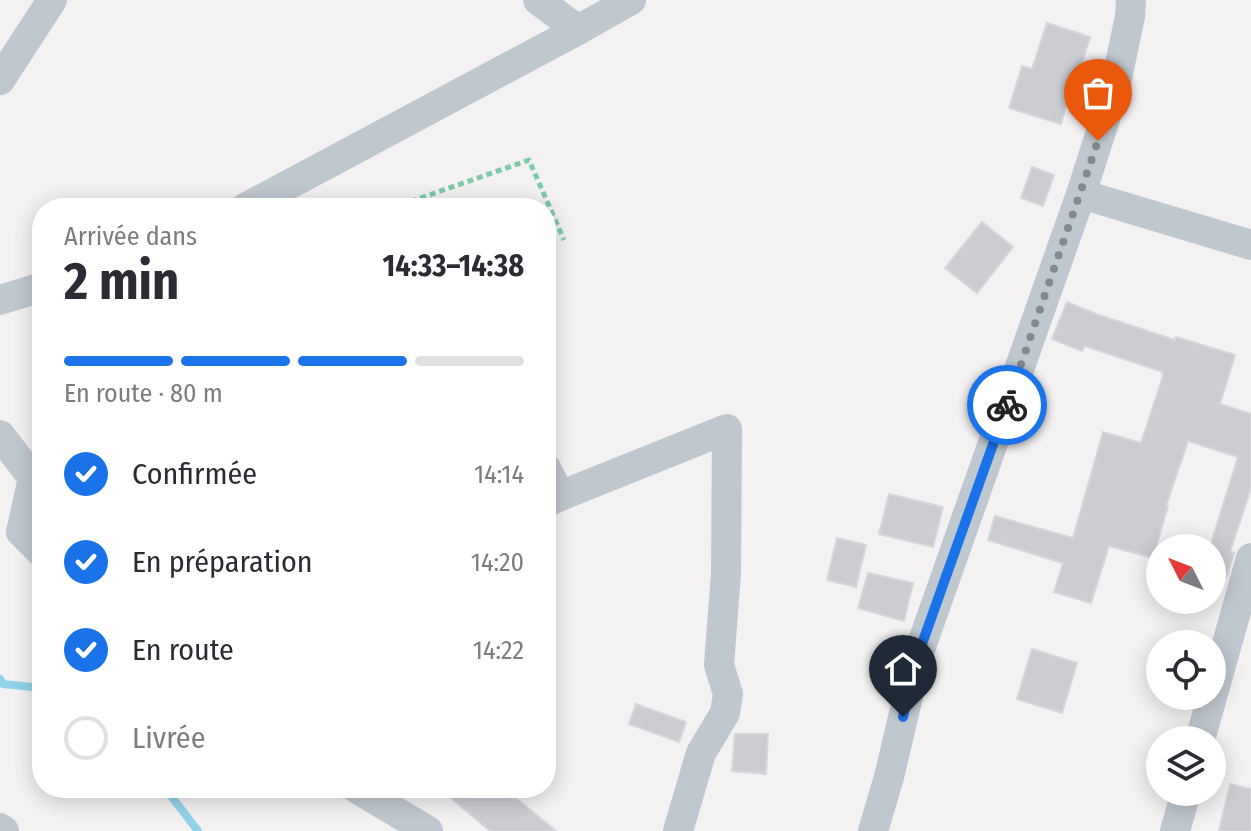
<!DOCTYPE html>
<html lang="fr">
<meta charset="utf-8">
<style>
:root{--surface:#fff;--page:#f2f2f3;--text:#2b2b33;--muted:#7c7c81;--line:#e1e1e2;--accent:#1a73e8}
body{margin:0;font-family:"Fira Sans Condensed",sans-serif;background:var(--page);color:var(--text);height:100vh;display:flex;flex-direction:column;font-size:30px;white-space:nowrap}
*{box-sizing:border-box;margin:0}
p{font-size:26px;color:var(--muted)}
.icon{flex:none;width:44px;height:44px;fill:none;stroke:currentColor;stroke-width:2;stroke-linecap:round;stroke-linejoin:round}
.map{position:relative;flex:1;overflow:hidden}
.side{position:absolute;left:32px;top:198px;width:524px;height:600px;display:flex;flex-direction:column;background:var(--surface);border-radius:32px;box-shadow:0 4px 20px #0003}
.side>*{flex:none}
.needle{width:52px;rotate:312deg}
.fabs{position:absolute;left:1146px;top:534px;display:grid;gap:16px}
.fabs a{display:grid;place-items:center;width:80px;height:80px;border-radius:50%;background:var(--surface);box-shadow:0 4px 20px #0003;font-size:40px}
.pin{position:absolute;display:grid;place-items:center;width:68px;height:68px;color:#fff;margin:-82px -34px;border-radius:50% 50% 50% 0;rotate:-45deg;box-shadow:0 0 8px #0007}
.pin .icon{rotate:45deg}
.courier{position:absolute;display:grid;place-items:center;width:80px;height:80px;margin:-40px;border:6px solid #1a73e8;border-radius:50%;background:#fff;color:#222;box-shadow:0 2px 10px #0007}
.headline em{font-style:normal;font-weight:700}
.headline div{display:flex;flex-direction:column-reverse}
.headline{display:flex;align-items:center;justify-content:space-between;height:136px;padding:0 32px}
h1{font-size:52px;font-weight:700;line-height:60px}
.bar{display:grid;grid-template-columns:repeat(4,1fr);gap:12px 8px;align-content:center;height:96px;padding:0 32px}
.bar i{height:10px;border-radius:6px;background:var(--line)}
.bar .current{background:var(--accent)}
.bar p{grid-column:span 4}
ol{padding:0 32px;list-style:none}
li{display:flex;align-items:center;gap:24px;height:88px}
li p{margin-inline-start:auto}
li .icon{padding:8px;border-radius:50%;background:var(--accent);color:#fff;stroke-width:4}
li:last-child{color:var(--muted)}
li i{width:44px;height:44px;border:4px solid var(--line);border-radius:50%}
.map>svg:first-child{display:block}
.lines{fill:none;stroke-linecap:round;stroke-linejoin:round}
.stream{stroke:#91d3e9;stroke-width:8}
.building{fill:#cbcdd3;stroke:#d5d7dc;stroke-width:2}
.path{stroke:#7bcba8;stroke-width:5;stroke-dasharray:6 4;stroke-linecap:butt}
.street{stroke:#c0c8cf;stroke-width:30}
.done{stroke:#858a91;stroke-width:8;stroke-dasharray:0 14.4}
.route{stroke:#1a73e8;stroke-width:10}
</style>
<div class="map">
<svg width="1251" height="831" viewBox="0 0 1251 831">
<rect width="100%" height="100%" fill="#f3f1f1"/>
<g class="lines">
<!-- stream -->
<g class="stream">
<polyline points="0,679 3,684 42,688"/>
<polyline points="165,788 198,831"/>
</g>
</g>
<!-- building -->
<g class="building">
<polygon points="1047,23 1090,37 1079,74 1076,73 1061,124 1009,108 1022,66 1032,69"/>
<polygon points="1032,167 1054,175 1043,206 1021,198"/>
<polygon points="982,222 1013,247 977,293 945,268"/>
<polygon points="1067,302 1096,314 1175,340 1176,337 1235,355 1220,404 1251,414 1251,488 1230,552 1234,553 1227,576 1223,575 1216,595 1212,595 1212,540 1238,457 1188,441 1166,506 1168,506 1153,558 1109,546 1091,603 1054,592 1063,563 988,540 995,516 1073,538 1103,432 1141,443 1163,376 1162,376 1163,372 1085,346 1082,351 1052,339"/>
<polygon points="889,494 943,507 933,547 879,534"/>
<polygon points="837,538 866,545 856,587 827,580"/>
<polygon points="868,573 913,583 904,621 858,608"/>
<polygon points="1032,649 1077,663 1062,713 1017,699"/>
<polygon points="636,704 686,722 679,742 629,724"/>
<polygon points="735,734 768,734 766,774 732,771"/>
<polygon points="1230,784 1251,789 1251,831 1219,831"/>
<polygon points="439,788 504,788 556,831 490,831"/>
</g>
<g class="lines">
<!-- path -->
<polyline class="path" points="392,208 529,160 564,240"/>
<!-- street -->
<g class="street">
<polyline points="538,0 578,30 631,0"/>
<polyline points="0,80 52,0"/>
<polyline points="1081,194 1251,245"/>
<polyline points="245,208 578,30"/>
<polyline points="0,300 42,287"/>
<polyline points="0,435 33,478 21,532 42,553"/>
<polyline points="546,468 560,496 546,503"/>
<polyline points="560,496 727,429 726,573 719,665 728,694 725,713 701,753 678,831"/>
<polyline points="1200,740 1251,558"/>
<polyline points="356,788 428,831"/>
<polyline points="0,828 4,831"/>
<polyline points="873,831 889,777 917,658 1081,194 1115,88 1130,16 1131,0"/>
<polyline points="1175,831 1186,792"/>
</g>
</g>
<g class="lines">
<!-- done -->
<polyline class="done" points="1007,405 1098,141"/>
<!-- route -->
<polyline class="route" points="903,717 917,658 1007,405"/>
</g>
</svg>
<div class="fabs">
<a><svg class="needle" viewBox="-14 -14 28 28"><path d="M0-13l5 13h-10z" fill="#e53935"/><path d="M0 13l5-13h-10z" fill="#7c7c81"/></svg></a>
<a><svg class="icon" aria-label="locate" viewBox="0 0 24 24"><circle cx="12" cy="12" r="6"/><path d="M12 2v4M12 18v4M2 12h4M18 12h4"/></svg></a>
<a><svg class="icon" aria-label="layers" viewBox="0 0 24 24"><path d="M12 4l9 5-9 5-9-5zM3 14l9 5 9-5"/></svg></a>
</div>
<div class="pin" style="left:1098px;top:141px;background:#ea580c"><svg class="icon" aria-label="bag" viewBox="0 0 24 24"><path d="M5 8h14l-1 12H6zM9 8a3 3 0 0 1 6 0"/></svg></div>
<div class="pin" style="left:903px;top:717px;background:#1f2937"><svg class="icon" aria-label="home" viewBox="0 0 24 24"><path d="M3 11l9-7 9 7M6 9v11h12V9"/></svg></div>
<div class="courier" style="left:1007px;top:405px"><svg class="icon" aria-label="bike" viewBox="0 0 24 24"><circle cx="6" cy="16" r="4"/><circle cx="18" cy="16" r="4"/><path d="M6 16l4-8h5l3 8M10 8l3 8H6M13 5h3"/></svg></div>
<section class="side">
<div class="headline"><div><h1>2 min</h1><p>Arrivée dans</p></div><em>14:33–14:38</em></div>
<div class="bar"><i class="current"></i><i class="current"></i><i class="current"></i><i></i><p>En route · 80 m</p></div>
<ol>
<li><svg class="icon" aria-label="check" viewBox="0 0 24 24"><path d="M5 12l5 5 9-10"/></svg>Confirmée<p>14:14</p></li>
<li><svg class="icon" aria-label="check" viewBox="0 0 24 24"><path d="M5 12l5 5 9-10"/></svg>En préparation<p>14:20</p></li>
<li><svg class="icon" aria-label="check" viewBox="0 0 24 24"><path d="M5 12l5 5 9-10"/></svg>En route<p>14:22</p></li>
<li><i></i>Livrée</li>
</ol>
</section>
</div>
